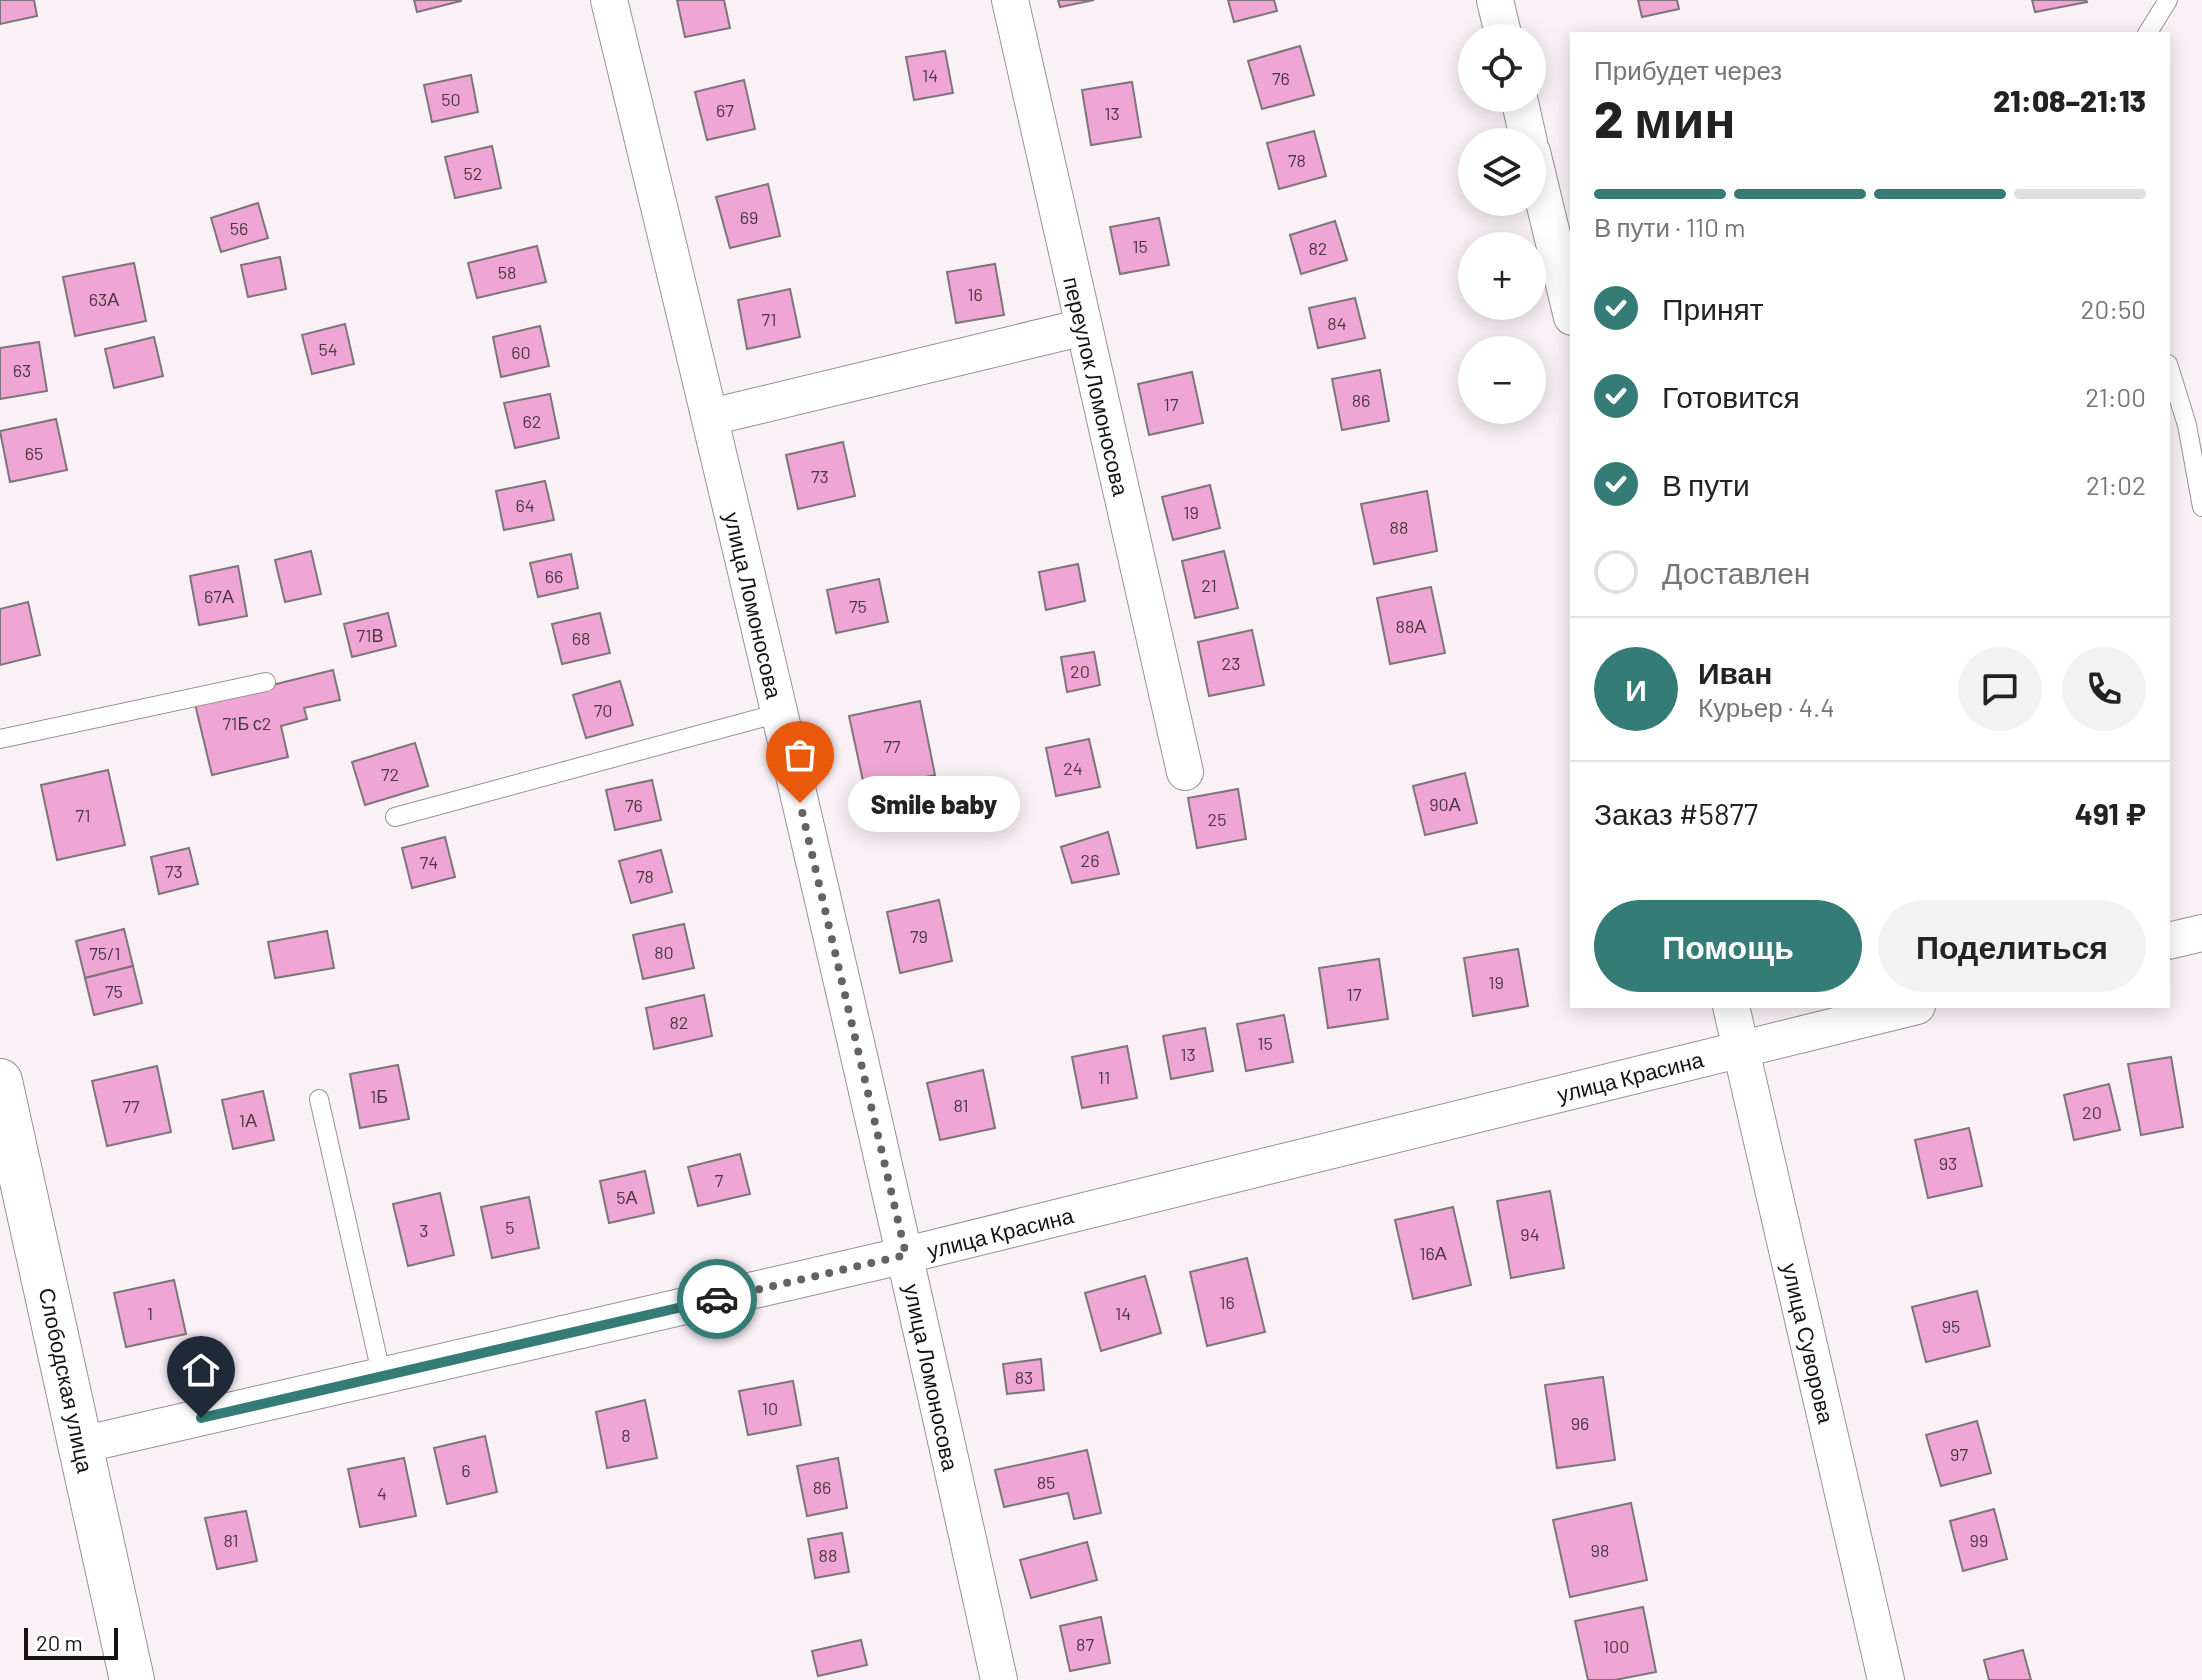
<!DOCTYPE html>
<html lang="ru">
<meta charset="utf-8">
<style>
:root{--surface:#fff;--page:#f2f2f2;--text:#222;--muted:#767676;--line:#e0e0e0;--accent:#357c76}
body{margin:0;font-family:Barlow,sans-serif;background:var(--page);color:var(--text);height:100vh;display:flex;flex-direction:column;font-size:30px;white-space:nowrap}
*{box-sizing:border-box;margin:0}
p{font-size:26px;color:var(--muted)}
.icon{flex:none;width:44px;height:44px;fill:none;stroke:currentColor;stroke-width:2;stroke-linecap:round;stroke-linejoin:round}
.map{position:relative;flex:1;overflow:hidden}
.side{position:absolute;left:1570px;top:32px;width:600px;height:976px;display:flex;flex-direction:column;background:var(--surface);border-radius:0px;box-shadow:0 4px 20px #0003}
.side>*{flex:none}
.controls{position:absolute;left:1458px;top:24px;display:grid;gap:16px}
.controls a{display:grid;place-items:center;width:88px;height:88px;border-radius:50%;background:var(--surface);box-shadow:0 4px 20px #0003;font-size:40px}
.scale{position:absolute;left:24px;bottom:20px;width:94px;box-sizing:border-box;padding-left:8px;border:4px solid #161315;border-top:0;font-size:22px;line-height:28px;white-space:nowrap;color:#161315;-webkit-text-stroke:6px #fff;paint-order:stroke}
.pin{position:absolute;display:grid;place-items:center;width:68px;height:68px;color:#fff;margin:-82px -34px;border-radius:50% 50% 50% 0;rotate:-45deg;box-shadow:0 0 8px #0007}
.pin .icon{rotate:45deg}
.courier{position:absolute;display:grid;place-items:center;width:80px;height:80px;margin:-40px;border:6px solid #357c76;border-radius:50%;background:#fff;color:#222;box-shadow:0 2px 10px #0007}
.bubble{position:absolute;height:56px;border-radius:28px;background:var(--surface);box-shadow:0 4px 20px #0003;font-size:26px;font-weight:800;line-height:56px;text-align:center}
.head em{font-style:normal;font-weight:800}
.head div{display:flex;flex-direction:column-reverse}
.head{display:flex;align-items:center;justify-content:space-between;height:136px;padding:0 24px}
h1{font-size:52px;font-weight:800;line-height:60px}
.bar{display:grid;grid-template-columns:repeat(4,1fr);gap:12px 8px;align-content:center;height:96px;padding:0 24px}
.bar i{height:10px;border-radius:6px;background:var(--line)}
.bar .active{background:var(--accent)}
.bar p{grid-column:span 4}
.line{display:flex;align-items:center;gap:20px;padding:0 24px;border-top:2px solid var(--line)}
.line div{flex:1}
.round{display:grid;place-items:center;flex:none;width:84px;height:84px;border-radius:42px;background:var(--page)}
ol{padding:0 24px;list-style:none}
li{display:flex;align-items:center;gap:24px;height:88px}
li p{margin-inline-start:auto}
li .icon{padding:8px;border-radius:50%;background:var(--accent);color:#fff;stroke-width:4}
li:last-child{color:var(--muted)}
li i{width:44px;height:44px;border:4px solid var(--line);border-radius:50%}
.button{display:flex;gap:16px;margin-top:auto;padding:16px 24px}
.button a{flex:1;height:92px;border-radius:48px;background:var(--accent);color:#fff;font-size:32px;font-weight:800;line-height:92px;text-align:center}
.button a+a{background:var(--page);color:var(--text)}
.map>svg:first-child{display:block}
.building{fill:#f0a6d5;stroke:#7d757a;stroke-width:2}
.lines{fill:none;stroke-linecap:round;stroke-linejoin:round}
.service-casing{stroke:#989095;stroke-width:20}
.minor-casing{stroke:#989095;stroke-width:38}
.tertiary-casing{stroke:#989095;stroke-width:46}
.service{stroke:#fff;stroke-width:18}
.minor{stroke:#fff;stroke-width:36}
.tertiary{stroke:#fff;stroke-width:44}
.done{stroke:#666164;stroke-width:8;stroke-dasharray:0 14.4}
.route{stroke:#357c76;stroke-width:10}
.labels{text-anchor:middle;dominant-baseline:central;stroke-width:6;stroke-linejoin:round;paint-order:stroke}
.number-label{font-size:18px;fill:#4c3845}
.street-label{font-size:22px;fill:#161315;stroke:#fff}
</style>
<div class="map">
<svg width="2202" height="1680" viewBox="0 0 2202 1680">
<rect width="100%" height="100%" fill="#faf1f6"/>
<!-- building -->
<g class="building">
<polygon points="0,0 34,0 37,16 0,24"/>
<polygon points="414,0 461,0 461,1 417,12"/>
<polygon points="677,0 724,0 730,28 685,37"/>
<polygon points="1058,0 1094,0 1060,7"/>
<polygon points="1228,0 1274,0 1277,11 1234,22"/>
<polygon points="1638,0 1677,0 1679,9 1642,17"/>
<polygon points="2032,0 2086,0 2087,2 2035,12"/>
<polygon points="1300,46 1314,95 1262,109 1248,61"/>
<polygon points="945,51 953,93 914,100 906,57"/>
<polygon points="471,75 478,112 432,122 424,85"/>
<polygon points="744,80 755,129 707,140 695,92"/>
<polygon points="1132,82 1141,137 1091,145 1082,90"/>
<polygon points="1314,131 1326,176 1279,189 1267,143"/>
<polygon points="492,146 501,188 455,198 445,157"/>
<polygon points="768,184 780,236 730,248 716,197"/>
<polygon points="258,203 268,238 221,252 211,218"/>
<polygon points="1159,218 1169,265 1120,274 1110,227"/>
<polygon points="1335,221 1347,260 1301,274 1290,235"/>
<polygon points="537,246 546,282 477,298 468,263"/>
<polygon points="280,257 286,289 248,297 241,265"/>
<polygon points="134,263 146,321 75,336 63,277"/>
<polygon points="995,264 1004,315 956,323 947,272"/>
<polygon points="790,289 800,337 747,349 738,300"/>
<polygon points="1355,298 1365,338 1318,348 1309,308"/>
<polygon points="345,324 354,364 312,374 302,335"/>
<polygon points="540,326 549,366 501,377 493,337"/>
<polygon points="154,337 163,376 114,388 105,349"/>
<polygon points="39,342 47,391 0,399 0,348"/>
<polygon points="1380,370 1389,421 1342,430 1332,379"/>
<polygon points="1192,372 1203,423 1149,435 1138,384"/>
<polygon points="550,394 559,438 515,448 504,403"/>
<polygon points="56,419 67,470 10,482 0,431"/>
<polygon points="843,442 855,496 798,509 786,455"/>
<polygon points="545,481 554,520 504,530 496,491"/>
<polygon points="1210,485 1220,528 1173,540 1162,497"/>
<polygon points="1427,491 1437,551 1374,564 1361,504"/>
<polygon points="311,551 321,594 285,602 275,560"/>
<polygon points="1224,551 1238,608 1195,618 1182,561"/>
<polygon points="571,554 578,588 538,597 530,563"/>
<polygon points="1078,564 1085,601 1046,610 1039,572"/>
<polygon points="238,566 247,616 199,625 190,576"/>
<polygon points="879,579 888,622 836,633 827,590"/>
<polygon points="1431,587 1445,653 1390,664 1377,598"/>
<polygon points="28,602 40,655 0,665 0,609"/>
<polygon points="388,613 396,646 352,657 344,624"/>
<polygon points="600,613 610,653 562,664 552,624"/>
<polygon points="1252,630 1264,685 1209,696 1198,642"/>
<polygon points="1094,652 1100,685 1067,692 1061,657"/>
<polygon points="333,670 340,700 304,708 307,719 281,726 288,757 212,775 195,704"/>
<polygon points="620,681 633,725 586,738 573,695"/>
<polygon points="920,701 935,775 865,790 849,716"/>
<polygon points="1089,739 1100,787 1056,796 1046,748"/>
<polygon points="415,743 428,786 365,805 352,762"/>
<polygon points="108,770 125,845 57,860 41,785"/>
<polygon points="1465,773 1477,823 1425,835 1413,786"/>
<polygon points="652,780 661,820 615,830 606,790"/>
<polygon points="1238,789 1246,839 1197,848 1188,798"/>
<polygon points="1108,832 1119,874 1072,883 1061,847"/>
<polygon points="445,837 455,877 412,888 402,848"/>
<polygon points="189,848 198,884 159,894 151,857"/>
<polygon points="661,850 672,892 631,903 619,861"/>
<polygon points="939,900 952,961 900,973 887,912"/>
<polygon points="684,924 694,968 643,979 633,935"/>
<polygon points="124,929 133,966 85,978 76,941"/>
<polygon points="327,931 334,968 275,978 268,942"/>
<polygon points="1518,949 1528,1006 1473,1016 1464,958"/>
<polygon points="1379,959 1388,1019 1328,1028 1319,968"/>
<polygon points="133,966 142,1003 94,1015 85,978"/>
<polygon points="704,995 712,1036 654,1049 646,1008"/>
<polygon points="1284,1015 1293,1062 1246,1071 1237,1024"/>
<polygon points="1205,1028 1213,1071 1171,1079 1163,1036"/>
<polygon points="1127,1046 1137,1098 1082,1108 1072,1057"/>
<polygon points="2171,1057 2183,1127 2141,1135 2128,1064"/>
<polygon points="398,1065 409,1119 360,1128 350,1074"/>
<polygon points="157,1066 171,1132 107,1146 92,1081"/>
<polygon points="983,1070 995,1128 940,1140 927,1083"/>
<polygon points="2109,1084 2120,1130 2074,1140 2064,1095"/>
<polygon points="263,1091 274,1140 233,1149 222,1100"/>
<polygon points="1969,1128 1982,1186 1928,1198 1915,1140"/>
<polygon points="740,1154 750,1194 698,1206 688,1167"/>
<polygon points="645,1171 654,1213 609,1223 600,1181"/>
<polygon points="1550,1191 1564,1268 1511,1278 1497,1201"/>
<polygon points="440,1193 454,1255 408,1266 393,1204"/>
<polygon points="529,1197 539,1248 492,1258 481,1207"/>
<polygon points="1453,1207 1471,1285 1413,1299 1395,1220"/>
<polygon points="1247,1258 1265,1332 1207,1346 1190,1272"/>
<polygon points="1145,1276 1161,1333 1101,1351 1085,1293"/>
<polygon points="174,1280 186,1334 126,1347 114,1293"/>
<polygon points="1977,1291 1990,1346 1926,1362 1912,1307"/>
<polygon points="1041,1359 1044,1390 1007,1394 1003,1364"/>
<polygon points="1603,1377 1615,1460 1557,1468 1545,1385"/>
<polygon points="793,1381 801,1425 748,1435 739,1391"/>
<polygon points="645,1400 657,1458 607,1468 596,1412"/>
<polygon points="1977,1421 1991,1473 1941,1486 1926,1435"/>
<polygon points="485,1436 497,1492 447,1504 434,1448"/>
<polygon points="1087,1450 1101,1513 1074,1519 1068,1493 1004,1507 995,1470"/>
<polygon points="404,1458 416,1516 360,1527 348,1469"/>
<polygon points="838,1458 847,1508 807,1516 797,1466"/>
<polygon points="1631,1503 1647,1580 1570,1597 1553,1520"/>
<polygon points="1994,1509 2007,1559 1963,1571 1950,1521"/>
<polygon points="246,1511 257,1561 217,1569 205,1518"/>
<polygon points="842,1533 849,1572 815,1578 808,1539"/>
<polygon points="1087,1542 1097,1580 1031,1598 1020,1560"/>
<polygon points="1643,1607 1656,1672 1615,1680 1588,1680 1575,1621"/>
<polygon points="1101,1617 1110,1663 1070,1671 1060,1626"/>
<polygon points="861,1640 867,1665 818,1676 812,1651"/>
<polygon points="2023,1650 2031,1680 1989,1680 1984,1660"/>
</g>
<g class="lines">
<!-- service casing -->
<g class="service-casing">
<g id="service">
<polyline points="2147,34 2168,0"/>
<polyline points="2168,364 2187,425 2202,507"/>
<polyline points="0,739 266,682"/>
<polyline points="395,817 779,713"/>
<polyline points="319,1099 382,1377"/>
</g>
</g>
<!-- minor casing -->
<g class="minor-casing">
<g id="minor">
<path d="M 609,0 C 745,559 876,1118 999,1680"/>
<polyline points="1010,0 1185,772"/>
<polyline points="1495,0 1504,38"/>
<polyline points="1519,98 1529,142"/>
<polyline points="1532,152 1572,317"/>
<polyline points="711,417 1084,327"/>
<polyline points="2168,941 2202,933"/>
<polyline points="1731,1006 1886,1680"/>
<polyline points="81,1445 906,1255 1917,1006"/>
</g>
</g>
<!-- tertiary casing -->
<g class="tertiary-casing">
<polyline id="tertiary" points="0,1081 132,1680"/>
</g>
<!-- service -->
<use href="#service" class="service"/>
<!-- minor -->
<use href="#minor" class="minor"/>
<!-- tertiary -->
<use href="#tertiary" class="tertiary"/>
</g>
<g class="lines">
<!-- done -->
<polyline class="done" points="717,1299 906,1255 800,803"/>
<!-- route -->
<polyline class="route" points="201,1418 717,1299"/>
</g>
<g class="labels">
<!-- number labels -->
<g class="number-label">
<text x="930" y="75">14</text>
<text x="1281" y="78">76</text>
<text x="451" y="99">50</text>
<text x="725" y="110">67</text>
<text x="1112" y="113">13</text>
<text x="1297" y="160">78</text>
<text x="473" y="173">52</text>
<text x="749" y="217">69</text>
<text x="239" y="228">56</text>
<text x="1140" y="246">15</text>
<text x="1318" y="248">82</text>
<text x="507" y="272">58</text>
<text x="975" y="294">16</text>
<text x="104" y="299">63А</text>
<text x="769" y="319">71</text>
<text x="1337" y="323">84</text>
<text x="328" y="349">54</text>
<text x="521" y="352">60</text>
<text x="22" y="370">63</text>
<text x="1361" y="400">86</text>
<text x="1171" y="404">17</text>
<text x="532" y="421">62</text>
<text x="34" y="453">65</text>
<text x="820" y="476">73</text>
<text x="525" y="505">64</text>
<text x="1191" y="512">19</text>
<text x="1399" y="527">88</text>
<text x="554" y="576">66</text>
<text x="1209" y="585">21</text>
<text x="219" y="596">67А</text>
<text x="858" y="606">75</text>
<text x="1411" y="626">88А</text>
<text x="370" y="635">71В</text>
<text x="581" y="638">68</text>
<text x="1231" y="663">23</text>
<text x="1080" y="671">20</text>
<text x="603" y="710">70</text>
<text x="247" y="723">71Б с2</text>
<text x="892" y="746">77</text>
<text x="1073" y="768">24</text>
<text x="390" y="774">72</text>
<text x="1445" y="804">90А</text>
<text x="634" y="805">76</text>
<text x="83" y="815">71</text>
<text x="1217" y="819">25</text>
<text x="1090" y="860">26</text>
<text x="429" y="862">74</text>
<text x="174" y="871">73</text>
<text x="645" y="876">78</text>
<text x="919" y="936">79</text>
<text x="664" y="952">80</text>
<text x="105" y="953">75/1</text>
<text x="1496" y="982">19</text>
<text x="114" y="991">75</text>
<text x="1354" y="994">17</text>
<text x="679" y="1022">82</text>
<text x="1265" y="1043">15</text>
<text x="1188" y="1054">13</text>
<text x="1104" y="1077">11</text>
<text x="379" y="1096">1Б</text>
<text x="961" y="1105">81</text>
<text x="131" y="1106">77</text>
<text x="2092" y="1112">20</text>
<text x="248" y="1120">1А</text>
<text x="1948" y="1163">93</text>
<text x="719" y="1180">7</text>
<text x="627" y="1197">5А</text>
<text x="510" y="1227">5</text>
<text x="424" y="1230">3</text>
<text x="1530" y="1234">94</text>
<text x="1433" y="1253">16А</text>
<text x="1227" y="1302">16</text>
<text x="150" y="1313">1</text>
<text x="1123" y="1313">14</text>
<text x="1951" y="1326">95</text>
<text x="1024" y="1377">83</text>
<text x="770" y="1408">10</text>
<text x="1580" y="1423">96</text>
<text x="626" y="1435">8</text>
<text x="1959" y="1454">97</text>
<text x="466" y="1470">6</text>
<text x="1046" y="1482">85</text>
<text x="822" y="1487">86</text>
<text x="382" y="1493">4</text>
<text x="231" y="1540">81</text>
<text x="1979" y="1540">99</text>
<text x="1600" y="1550">98</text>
<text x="828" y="1555">88</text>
<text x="1085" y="1644">87</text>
<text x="1616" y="1646">100</text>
</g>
<!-- street labels -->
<g class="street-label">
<text transform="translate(1097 386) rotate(77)">переулок Ломоносова</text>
<text transform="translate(754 605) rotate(77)">улица Ломоносова</text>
<text transform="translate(1630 1076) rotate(-14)">улица Красина</text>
<text transform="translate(1000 1232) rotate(-14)">улица Красина</text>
<text transform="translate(1809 1343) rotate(77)">улица Суворова</text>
<text transform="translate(932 1377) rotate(78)">улица Ломоносова</text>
<text transform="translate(67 1380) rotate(78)">Слободская улица</text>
</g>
</g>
</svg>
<div class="controls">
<a><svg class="icon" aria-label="locate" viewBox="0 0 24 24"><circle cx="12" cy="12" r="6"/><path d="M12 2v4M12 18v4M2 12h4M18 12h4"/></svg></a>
<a><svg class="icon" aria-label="layers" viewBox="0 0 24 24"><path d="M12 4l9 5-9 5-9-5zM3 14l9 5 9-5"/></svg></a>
<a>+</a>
<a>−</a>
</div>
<div class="scale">20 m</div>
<div class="pin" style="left:800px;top:803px;background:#ea580c"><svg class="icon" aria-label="bag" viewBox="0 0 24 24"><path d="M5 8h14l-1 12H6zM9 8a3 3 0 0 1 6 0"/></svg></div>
<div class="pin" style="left:201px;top:1418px;background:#1f2937"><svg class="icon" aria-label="home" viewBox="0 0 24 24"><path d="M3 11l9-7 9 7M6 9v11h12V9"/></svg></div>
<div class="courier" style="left:717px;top:1299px"><svg class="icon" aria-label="car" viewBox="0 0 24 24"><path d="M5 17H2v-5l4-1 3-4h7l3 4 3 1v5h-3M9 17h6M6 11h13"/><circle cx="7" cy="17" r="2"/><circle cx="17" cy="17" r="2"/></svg></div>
<div class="bubble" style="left:848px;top:776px;width:172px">Smile baby</div>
<section class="side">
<div class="head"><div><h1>2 мин</h1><p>Прибудет через</p></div><em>21:08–21:13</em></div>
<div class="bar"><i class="active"></i><i class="active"></i><i class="active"></i><i></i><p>В пути · 110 m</p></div>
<ol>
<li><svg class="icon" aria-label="check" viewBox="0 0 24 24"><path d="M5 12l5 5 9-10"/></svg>Принят<p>20:50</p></li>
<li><svg class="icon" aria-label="check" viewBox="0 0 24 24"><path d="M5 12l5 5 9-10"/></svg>Готовится<p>21:00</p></li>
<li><svg class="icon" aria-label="check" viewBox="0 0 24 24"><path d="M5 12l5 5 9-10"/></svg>В пути<p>21:02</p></li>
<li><i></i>Доставлен</li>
</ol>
<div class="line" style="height:144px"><b class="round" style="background:var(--accent);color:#fff">И</b><div><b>Иван</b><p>Курьер · 4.4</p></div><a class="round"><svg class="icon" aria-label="chat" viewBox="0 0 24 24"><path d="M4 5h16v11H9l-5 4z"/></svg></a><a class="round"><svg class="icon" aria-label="phone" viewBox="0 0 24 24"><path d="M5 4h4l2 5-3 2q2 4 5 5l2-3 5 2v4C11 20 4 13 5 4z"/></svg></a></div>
<div class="line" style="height:104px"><div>Заказ #5877</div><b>491 ₽</b></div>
<div class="button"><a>Помощь</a><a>Поделиться</a></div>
</section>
</div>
